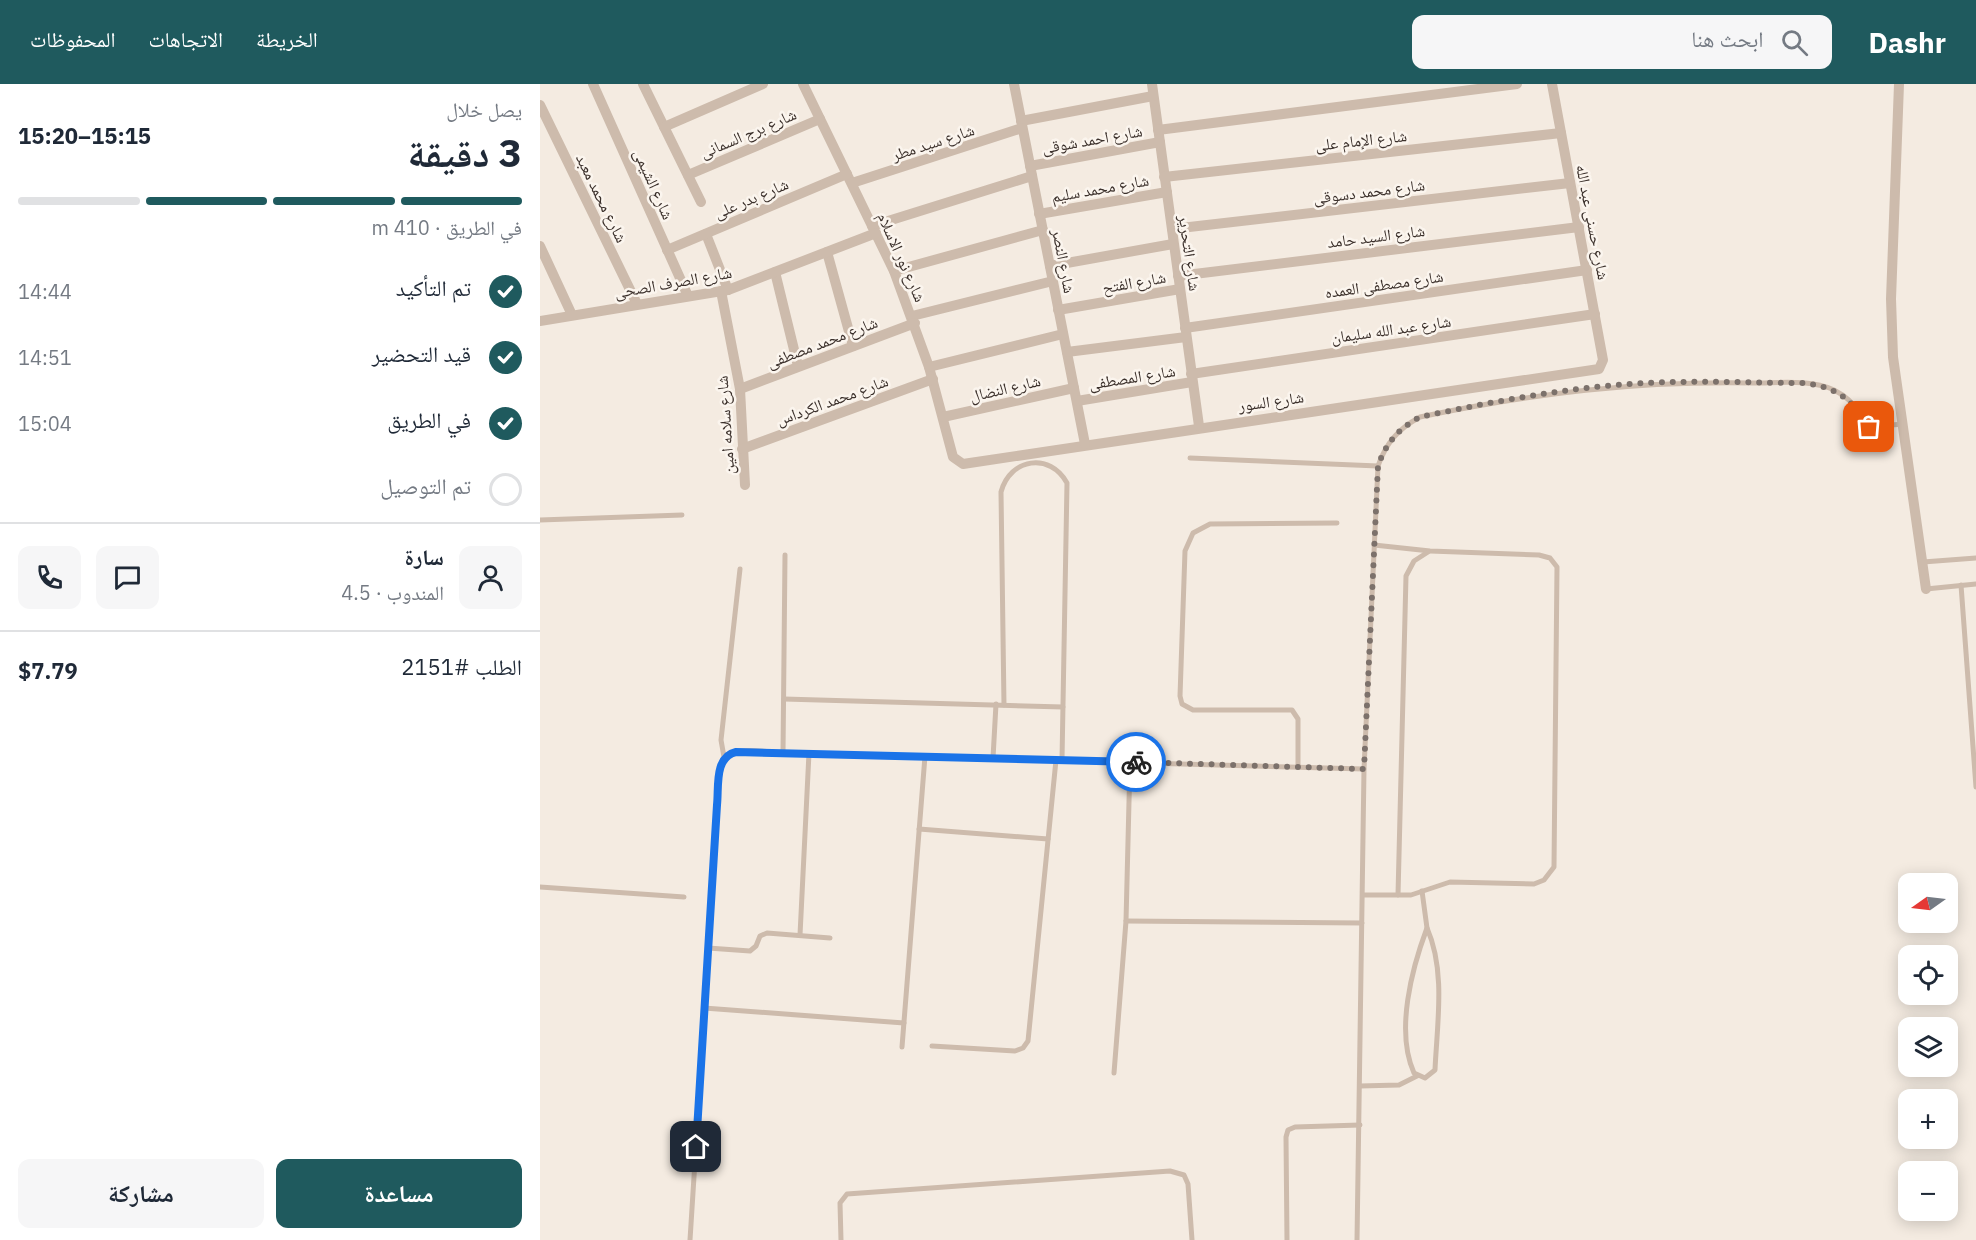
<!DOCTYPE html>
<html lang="ar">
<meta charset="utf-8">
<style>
:root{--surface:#fff;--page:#f6f6f7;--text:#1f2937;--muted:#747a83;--line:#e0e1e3;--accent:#1f5a5e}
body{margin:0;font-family:"IBM Plex Sans","Noto Naskh Arabic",sans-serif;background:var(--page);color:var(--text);direction:rtl;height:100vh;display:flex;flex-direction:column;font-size:22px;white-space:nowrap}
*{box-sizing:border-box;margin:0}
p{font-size:20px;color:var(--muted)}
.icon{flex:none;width:33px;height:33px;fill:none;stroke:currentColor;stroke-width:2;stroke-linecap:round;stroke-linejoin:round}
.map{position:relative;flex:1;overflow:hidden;direction:ltr}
.panel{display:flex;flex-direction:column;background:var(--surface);width:540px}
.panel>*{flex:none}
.needle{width:39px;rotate:256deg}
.tools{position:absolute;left:1358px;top:789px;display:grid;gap:12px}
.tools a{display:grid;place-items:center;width:60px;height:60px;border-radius:12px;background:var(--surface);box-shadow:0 3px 15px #0003;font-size:30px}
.pin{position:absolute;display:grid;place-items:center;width:51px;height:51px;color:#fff;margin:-26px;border-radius:12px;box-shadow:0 3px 9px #0006}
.courier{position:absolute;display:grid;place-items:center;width:60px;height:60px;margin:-30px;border:4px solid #1a73e8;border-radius:50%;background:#fff;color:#222;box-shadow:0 2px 8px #0007}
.headline em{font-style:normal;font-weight:700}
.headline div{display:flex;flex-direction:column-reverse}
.headline{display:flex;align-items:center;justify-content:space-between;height:102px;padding:0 18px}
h1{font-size:39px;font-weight:700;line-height:45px}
.bar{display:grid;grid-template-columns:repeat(4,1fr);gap:9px 6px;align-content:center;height:72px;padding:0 18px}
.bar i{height:8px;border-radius:4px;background:var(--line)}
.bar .selected{background:var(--accent)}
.bar p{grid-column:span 4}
.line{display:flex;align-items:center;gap:15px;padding:0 18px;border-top:2px solid var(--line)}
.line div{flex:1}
.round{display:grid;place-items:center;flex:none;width:63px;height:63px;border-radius:12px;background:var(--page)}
ol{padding:0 18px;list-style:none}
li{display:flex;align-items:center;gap:18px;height:66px}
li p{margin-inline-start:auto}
li .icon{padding:6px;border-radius:50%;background:var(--accent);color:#fff;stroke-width:4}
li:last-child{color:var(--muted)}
li i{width:33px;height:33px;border:3px solid var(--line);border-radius:50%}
.button{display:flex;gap:12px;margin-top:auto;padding:12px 18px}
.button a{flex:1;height:69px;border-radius:12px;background:var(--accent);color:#fff;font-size:24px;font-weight:700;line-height:69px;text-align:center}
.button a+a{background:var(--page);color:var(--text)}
header{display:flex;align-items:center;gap:36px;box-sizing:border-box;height:84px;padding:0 30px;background:var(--accent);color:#fff}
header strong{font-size:28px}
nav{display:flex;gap:33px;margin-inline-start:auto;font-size:21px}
.search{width:420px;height:54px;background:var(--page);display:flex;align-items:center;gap:15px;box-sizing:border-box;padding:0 21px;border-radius:12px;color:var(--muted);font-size:22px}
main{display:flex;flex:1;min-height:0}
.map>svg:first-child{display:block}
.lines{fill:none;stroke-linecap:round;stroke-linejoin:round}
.service{stroke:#cdbbac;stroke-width:5}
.minor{stroke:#cdbbac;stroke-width:10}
.done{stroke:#7c716b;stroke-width:6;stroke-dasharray:0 10.8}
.route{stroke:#1a73e8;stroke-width:8}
.labels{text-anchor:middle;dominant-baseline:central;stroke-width:5;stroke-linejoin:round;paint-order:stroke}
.street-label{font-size:16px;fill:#3b302b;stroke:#fbf5ee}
</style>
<header>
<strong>Dashr</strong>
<div class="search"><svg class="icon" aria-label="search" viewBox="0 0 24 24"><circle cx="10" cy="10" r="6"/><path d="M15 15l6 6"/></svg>ابحث هنا</div>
<nav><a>الخريطة</a><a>الاتجاهات</a><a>المحفوظات</a></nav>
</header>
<main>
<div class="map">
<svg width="1436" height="1156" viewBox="0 0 1436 1156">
<rect width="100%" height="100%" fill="#f4ebe1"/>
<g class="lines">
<!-- service -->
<g class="service">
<polyline points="1329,343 1363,340"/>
<polyline points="650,374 838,382"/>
<polyline points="0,436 142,431"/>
<polyline points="1383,478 1436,474"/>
<polyline points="1421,501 1436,703"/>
<polyline points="1386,505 1436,500"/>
<polyline points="244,615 523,623"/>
<path d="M 464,621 L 461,408 C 470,374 510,368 527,399 L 522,676"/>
<polyline points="243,669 245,471"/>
<polyline points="184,673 181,656 200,485"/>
<polyline points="453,674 456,620"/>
<polyline points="758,683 758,635 752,626 653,626 642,620 640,612 645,467 653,449 670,440 797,439"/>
<polyline points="379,745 508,755"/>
<polyline points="0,803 144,813"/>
<polyline points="882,807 887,844"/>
<polyline points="823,811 871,811 910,798 994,800 1004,796 1014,783 1017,483 1010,474 999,471 890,467 834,461"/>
<polyline points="858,811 866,492 874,477 888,468"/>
<polyline points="586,837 822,839"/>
<path d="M 887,844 C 906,887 897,940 895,986 L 885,994 L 874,989 C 855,947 872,884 887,844 Z"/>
<polyline points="260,851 269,669"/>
<polyline points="168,864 210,867 216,862 220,852 227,849 290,854"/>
<polyline points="164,924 364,939"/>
<polyline points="392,962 475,967 483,964 488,957 516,676"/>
<polyline points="362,963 385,672"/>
<polyline points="574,989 586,837 590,678"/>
<polyline points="820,1002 859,1001 877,992"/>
<path d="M 150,1156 L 180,682 C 187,659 224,668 243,669 L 824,685"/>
<polyline points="301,1156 300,1119 307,1110 630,1087 644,1091 648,1100 652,1156"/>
<polyline points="747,1156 746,1053 748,1046 755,1043 820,1041"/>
<path d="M 817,1156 L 824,685 L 838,382 C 846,359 858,345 880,333 C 995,309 1096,297 1213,299 C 1239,299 1270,295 1294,306 C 1318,318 1328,339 1333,364"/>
</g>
<!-- minor -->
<g class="minor">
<polyline points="53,0 148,212"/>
<polyline points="103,0 161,118"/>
<polyline points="263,0 354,187 389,283 413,373 423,380 1059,285 1063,276 1012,0"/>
<polyline points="474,0 545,360"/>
<polyline points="612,0 659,342"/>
<polyline points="1359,0 1351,215 1353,273 1386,505"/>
<polyline points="0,21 97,220"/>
<polyline points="481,37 613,12"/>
<polyline points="124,43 223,0"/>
<polyline points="618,46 977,0"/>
<polyline points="490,82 620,58"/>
<polyline points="148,91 280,35"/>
<polyline points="624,93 1021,49"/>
<polyline points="312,99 482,44"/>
<polyline points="499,130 627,108"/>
<polyline points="332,142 492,92"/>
<polyline points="632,145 1030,99"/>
<polyline points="166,150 188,206"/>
<polyline points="0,162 32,231"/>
<polyline points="127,166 307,90"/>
<polyline points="287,168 313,262"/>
<polyline points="510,182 633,160"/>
<polyline points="354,187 503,146"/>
<polyline points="235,188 258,282"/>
<polyline points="638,192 1039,143"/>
<polyline points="181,207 200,305 205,401"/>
<polyline points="518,226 640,205"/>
<polyline points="372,232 513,197"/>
<polyline points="0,237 188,206 336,149"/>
<polyline points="645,244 1047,186"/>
<polyline points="527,268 646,253"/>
<polyline points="389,283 523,250"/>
<polyline points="651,290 1055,230"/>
<polyline points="200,305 375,239"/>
<polyline points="537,317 652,298"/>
<polyline points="403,333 534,304"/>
<polyline points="202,365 393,295"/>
</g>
</g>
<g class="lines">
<!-- done -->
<path class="done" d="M 596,678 L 824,685 L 838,382 C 846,359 858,345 880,333 C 965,315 1051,299 1138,298 C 1179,297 1220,299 1261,299 C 1293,301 1313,315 1329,343"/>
<!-- route -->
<path class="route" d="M 156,1063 L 177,721 C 179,703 174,673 196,668 L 596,678"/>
</g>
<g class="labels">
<!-- street labels -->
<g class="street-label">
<text transform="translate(208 49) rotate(-23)">شارع برج السمانى</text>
<text transform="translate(552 55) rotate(-10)">شارع احمد شوقى</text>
<text transform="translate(821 56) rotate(-6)">شارع الإمام على</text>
<text transform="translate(393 58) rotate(-18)">شارع سيد مطر</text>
<text transform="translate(114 100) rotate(66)">شارع الشيمى</text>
<text transform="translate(560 104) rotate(-10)">شارع محمد سليم</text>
<text transform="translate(829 107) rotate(-7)">شارع محمد دسوقى</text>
<text transform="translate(62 114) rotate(64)">شارع محمد معبد</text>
<text transform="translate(211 114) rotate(-23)">شارع بدر على</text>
<text transform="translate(1053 138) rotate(79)">شارع حسنى عبد الله</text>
<text transform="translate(836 152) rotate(-7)">شارع السيد حامد</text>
<text transform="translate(650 169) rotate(82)">شارع التحرير</text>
<text transform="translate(362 173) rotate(66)">شارع نور الاسلام</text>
<text transform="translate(524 177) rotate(79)">شارع النصر</text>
<text transform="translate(133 198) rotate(-10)">شارع الصرف الصحى</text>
<text transform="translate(594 198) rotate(-10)">شارع الفتح</text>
<text transform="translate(844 200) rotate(-8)">شارع مصطفى العمده</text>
<text transform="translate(851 245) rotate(-8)">شارع عبد الله سليمان</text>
<text transform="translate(282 258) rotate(-21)">شارع محمد مصطفى</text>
<text transform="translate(592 293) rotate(-9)">شارع المصطفى</text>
<text transform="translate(465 304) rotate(-13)">شارع النضال</text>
<text transform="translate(292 316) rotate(-20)">شارع محمد الكرداس</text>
<text transform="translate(731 317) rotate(-8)">شارع السور</text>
<text transform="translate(185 341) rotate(-94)">شارع سلامه امين</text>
</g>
</g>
</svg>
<div class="tools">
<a><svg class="needle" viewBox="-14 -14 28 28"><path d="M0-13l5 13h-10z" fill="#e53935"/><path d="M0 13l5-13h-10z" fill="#747a83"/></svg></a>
<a><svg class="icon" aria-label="locate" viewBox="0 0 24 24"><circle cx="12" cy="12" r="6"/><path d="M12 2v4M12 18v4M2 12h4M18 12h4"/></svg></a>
<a><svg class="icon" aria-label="layers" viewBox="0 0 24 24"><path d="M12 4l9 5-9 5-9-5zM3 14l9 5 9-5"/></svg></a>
<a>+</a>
<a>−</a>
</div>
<div class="pin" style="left:1329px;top:343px;background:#ea580c"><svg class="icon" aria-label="bag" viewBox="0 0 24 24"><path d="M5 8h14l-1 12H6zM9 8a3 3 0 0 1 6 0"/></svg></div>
<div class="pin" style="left:156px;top:1063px;background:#1f2937"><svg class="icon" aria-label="home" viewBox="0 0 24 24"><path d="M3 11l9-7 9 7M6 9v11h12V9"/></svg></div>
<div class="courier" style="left:596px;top:678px"><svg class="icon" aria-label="bike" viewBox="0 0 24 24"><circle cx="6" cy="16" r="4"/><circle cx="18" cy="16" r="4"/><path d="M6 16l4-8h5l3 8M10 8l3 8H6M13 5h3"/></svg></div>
</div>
<section class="panel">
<div class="headline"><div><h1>3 دقيقة</h1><p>يصل خلال</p></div><em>15:15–15:20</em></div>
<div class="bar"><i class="selected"></i><i class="selected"></i><i class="selected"></i><i></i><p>في الطريق · 410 m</p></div>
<ol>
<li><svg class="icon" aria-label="check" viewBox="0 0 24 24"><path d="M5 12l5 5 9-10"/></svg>تم التأكيد<p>14:44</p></li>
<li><svg class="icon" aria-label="check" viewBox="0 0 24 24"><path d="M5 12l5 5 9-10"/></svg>قيد التحضير<p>14:51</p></li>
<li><svg class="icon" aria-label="check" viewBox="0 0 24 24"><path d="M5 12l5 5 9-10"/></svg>في الطريق<p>15:04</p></li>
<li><i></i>تم التوصيل</li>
</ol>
<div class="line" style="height:108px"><a class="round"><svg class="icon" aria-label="person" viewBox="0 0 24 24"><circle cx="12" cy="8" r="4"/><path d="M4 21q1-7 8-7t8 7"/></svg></a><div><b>سارة</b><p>المندوب · 4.5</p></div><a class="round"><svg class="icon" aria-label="chat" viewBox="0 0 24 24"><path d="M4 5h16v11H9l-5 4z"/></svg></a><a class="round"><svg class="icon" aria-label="phone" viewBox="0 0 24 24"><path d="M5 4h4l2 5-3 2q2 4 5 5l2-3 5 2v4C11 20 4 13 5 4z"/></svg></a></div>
<div class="line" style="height:78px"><div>الطلب #2151</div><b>$7.79</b></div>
<div class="button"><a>مساعدة</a><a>مشاركة</a></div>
</section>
</main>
